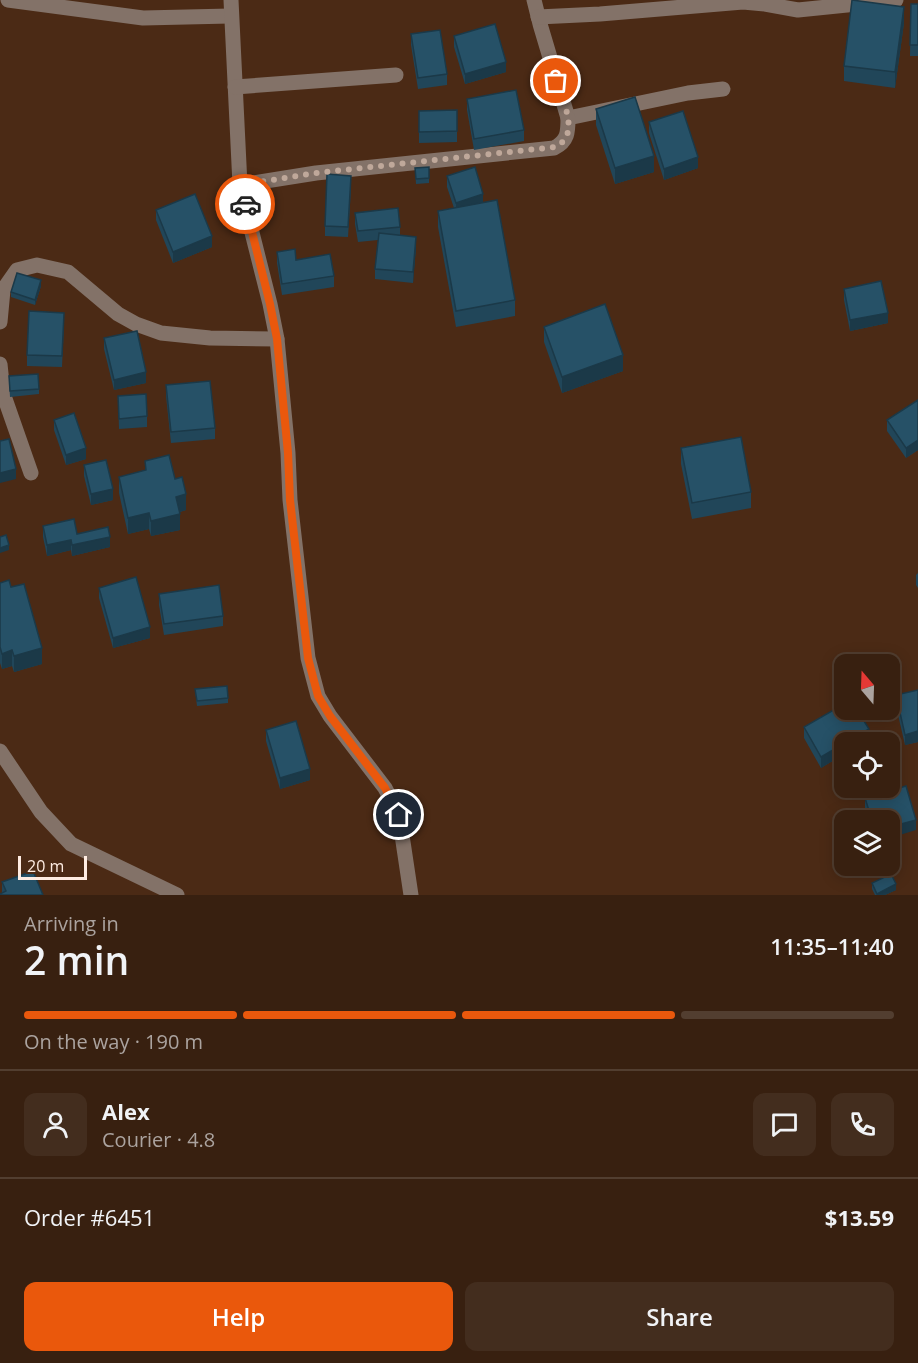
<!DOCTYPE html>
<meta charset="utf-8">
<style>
:root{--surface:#382010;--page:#432d1e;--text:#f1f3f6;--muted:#aba39f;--line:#523e30;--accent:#ea580c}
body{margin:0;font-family:"Open Sans",sans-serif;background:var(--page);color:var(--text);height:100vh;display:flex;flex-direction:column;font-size:22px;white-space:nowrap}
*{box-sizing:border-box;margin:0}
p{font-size:20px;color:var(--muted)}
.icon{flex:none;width:33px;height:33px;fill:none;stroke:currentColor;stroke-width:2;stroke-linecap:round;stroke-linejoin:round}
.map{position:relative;height:895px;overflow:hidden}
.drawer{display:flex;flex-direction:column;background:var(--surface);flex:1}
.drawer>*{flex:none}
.needle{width:39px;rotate:341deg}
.buttons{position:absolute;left:834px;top:654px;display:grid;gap:12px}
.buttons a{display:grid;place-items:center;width:66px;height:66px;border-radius:12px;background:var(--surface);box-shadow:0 3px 15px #0003,0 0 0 2px var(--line);font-size:30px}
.scale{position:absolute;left:18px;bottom:15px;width:69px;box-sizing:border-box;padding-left:6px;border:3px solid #feece2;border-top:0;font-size:16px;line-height:21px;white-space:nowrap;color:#feece2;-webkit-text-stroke:4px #4b2a15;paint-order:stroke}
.pin{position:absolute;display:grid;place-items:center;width:51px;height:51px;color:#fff;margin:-26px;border:3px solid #fff;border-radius:50%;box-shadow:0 2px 6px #0007}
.courier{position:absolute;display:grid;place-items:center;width:60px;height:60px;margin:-30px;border:4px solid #ea580c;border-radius:50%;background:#fff;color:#222;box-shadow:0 2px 8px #0007}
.summary em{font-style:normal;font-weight:600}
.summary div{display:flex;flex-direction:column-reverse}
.summary{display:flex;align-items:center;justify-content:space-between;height:102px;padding:0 24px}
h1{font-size:39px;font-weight:600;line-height:45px}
.bar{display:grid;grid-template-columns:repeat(4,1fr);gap:9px 6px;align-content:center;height:72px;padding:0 24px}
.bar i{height:8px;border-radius:4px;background:var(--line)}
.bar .on{background:var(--accent)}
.bar p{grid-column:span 4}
.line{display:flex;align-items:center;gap:15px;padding:0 24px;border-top:2px solid var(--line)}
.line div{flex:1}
.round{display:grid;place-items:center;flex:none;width:63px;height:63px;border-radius:12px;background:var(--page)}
.button{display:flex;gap:12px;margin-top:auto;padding:12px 24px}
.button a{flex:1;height:69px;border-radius:12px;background:var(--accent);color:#fff;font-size:24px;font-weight:600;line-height:69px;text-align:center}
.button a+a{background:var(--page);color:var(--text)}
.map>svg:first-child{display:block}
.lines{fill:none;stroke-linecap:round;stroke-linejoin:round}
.minor{stroke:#837268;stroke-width:15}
.wall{fill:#214659}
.shaded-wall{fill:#1b3948}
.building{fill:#265167;stroke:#1b3948;stroke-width:1.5}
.done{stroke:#bfa89a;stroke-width:6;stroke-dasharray:0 10.8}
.route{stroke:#ea580c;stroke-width:8}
</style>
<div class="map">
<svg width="918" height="895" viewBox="0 0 918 895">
<rect width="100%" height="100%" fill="#4b2a15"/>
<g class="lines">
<!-- minor -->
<g class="minor">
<polyline points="8,0 143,18 230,16"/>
<polyline points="231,0 240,185 270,304 277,339 288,453 290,500 308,658 318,696 330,716 385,788 399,815 411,895"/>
<polyline points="534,0 540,24 568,118 688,93 723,89"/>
<polyline points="538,17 600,14 743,2 765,4 798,10 896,0"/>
<polyline points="235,87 396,75"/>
<path d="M 240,185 L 316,173 L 554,148 C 568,141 568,132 568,118"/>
<polyline points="0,322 3,290 17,270 37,265 68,272 118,314 136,324 161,333 210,338 277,339"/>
<polyline points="0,364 3,393 31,473"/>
<polyline points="0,751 41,812 71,844 177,895"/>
</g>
</g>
<!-- wall -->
<g class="wall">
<polygon points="911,4 918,4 918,56 910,56"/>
<polygon points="904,23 895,88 844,81 844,66"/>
<polygon points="411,34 447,74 447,85 418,89 411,45"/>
<polygon points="454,36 506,72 465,84 454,47"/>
<polygon points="467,99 524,130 524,141 474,150 467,110"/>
<polygon points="596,109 654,172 615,184 596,125"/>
<polygon points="457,110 457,142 419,143 419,111"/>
<polygon points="649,122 698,168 664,180 649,133"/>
<polygon points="429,167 429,183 416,184 415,168"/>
<polygon points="447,176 483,203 515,300 515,316 456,327 438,227 438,211 454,208 447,187"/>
<polygon points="351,187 348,237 325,236 325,226"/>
<polygon points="156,210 212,247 173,263 156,220"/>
<polygon points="355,213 400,227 400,235 416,247 413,283 375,279 375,269 378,240 358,242 355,224"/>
<polygon points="277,252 334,276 334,287 282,295 277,263"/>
<polygon points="41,286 35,305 11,297 11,292"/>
<polygon points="844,289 888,323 850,331 844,300"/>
<polygon points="64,324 62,367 27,366 27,355"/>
<polygon points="544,327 623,371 562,393 544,342"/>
<polygon points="104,338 146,383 114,390 104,349"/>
<polygon points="9,382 39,389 39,394 10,397"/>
<polygon points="166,385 215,428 215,439 171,443 166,396"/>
<polygon points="118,396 147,416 147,427 119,429"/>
<polygon points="918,400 918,450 906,458 887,431 887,420"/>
<polygon points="54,420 86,459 66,465 54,430"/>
<polygon points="681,448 751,492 751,508 692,519 681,464"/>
<polygon points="145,461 175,479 186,510 180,512 180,530 151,536 149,529 128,534 119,493 119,477 145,471"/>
<polygon points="84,465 113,500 91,505 84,476"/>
<polygon points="43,526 77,534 110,547 72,556 71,550 47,556 43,537"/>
<polygon points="918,573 918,588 916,585 916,575"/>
<polygon points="0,583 11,587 42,664 14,672 12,666 2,669 0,663"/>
<polygon points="99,588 150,638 113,648 99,598"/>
<polygon points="159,594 223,616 223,626 164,635 159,605"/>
<polygon points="195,689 228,698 228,703 197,706"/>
<polygon points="918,690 918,742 905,745 896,706 896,695"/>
<polygon points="804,727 869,740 864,742 844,742 844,754 821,768 804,738"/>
<polygon points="266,730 310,780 280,789 266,741"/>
<polygon points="865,798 916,830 890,820 869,820 865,809"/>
<polygon points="2,882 43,895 2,893"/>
<polygon points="872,883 896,890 885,895 875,895 872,889"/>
</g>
<!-- shaded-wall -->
<g class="shaded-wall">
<polygon points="904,7 904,23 895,88 895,72"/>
<polygon points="506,62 506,72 465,84 465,74"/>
<polygon points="654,156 654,172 615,184 615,168"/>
<polygon points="698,157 698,168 664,180 664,169"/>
<polygon points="483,194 483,205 456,214 456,203"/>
<polygon points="212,236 212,247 173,263 173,252"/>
<polygon points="416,237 416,247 413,283 413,272"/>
<polygon points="41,280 41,286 35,305 35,300"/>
<polygon points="888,313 888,323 850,331 850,320"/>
<polygon points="623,355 623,371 562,393 562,377"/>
<polygon points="146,372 146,383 114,390 114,380"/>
<polygon points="918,440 918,450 906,458 906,448"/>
<polygon points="86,448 86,459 66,465 66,455"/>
<polygon points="16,469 16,479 0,483 0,473"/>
<polygon points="113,489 113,500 91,505 91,494"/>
<polygon points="186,494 186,510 176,513 176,497"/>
<polygon points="149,513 149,529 128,534 128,518"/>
<polygon points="180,514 180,530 151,536 151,521"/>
<polygon points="110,537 110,547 72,556 72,545"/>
<polygon points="71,540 71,550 47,556 47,545"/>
<polygon points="9,545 9,550 0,553 0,548"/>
<polygon points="150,627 150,638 113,648 113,638"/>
<polygon points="42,648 42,664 14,672 14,656"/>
<polygon points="12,650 12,666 2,669 2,654"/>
<polygon points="869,729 869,740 864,742 846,742"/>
<polygon points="918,731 918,742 905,745 905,735"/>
<polygon points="844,743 844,754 821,768 821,757"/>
<polygon points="310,769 310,780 280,789 280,778"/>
<polygon points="916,820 916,830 890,838 890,827"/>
<polygon points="896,884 896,890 885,895 877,895 877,894"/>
</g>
<!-- building -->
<g class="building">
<polygon points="852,0 904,7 895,72 844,66"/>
<polygon points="911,4 918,4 918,45 910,45"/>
<polygon points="495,24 506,62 465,74 454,36"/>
<polygon points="440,30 447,74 418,78 411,34"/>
<polygon points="516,90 524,130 474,139 467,99"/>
<polygon points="635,97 654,156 615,168 596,109"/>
<polygon points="457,110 457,131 419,132 419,111"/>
<polygon points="683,111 698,157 664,169 649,122"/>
<polygon points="429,167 429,178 416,179 415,168"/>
<polygon points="475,167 483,194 456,203 447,176"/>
<polygon points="327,174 351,176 348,227 325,226"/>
<polygon points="195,194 212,236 173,252 156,210"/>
<polygon points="497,200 515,300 456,311 438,211"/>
<polygon points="398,208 400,227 358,231 355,213"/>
<polygon points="379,233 416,237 413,272 375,269"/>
<polygon points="295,249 296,260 330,254 334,276 282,284 277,252"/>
<polygon points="17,273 41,280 35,300 11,292"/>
<polygon points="881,281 888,313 850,320 844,289"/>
<polygon points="605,304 623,355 562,377 544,327"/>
<polygon points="29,311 64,313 62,356 27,355"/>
<polygon points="137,331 146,372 114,380 104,338"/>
<polygon points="38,374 39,389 10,391 9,376"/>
<polygon points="210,381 215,428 171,432 166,385"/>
<polygon points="146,394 147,416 119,419 118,396"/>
<polygon points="918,400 918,440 906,448 887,420"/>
<polygon points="74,413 86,448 66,455 54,420"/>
<polygon points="741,437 751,492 692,503 681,448"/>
<polygon points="9,439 16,469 0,473 0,441"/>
<polygon points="169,455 175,479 182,477 186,494 176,497 180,514 151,521 149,513 128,518 119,477 146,470 145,461"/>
<polygon points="106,460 113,489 91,494 84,465"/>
<polygon points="74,519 77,534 108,527 110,537 72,545 71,540 47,545 43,526"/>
<polygon points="6,535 9,545 0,548 0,537"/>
<polygon points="136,577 150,627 113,638 99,588"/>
<polygon points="9,580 11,587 24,584 42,648 14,656 12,650 2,654 0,647 0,583"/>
<polygon points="219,585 223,616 164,624 159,594"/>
<polygon points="227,686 228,698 197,701 195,689"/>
<polygon points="918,690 918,731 905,735 896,695"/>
<polygon points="844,704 844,710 857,710 869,729 821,757 804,727"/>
<polygon points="296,721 310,769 280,778 266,730"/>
<polygon points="906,786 916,820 890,827 890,820 872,820 865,798"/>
<polygon points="33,871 43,895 0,895 0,894 6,891 2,882"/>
<polygon points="891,874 896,884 877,894 872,883"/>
</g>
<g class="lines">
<!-- done -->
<path class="done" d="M 245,204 L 240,185 L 316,173 L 555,147 C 581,135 563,102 556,81"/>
<!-- route -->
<polyline class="route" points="245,204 270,304 277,339 288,453 290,500 308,658 318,696 330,716 385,788 399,815"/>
</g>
</svg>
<div class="buttons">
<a><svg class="needle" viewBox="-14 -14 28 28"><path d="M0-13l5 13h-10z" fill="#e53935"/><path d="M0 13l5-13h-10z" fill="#aba39f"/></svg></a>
<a><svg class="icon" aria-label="locate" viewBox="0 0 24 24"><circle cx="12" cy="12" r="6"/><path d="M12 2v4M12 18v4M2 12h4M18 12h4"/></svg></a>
<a><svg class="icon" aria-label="layers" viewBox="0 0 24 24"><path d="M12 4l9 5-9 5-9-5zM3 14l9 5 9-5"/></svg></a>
</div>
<div class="scale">20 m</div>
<div class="pin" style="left:556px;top:81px;background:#ea580c"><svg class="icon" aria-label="bag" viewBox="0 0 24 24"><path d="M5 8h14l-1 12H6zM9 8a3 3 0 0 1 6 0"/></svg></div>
<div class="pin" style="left:399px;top:815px;background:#1f2937"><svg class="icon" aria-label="home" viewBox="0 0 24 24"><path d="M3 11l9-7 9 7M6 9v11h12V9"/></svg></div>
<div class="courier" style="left:245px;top:204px"><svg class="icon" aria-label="car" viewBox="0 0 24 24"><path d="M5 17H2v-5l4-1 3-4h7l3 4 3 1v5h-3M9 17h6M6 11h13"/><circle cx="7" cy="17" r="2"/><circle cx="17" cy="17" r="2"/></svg></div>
</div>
<section class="drawer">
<div class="summary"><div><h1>2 min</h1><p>Arriving in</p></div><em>11:35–11:40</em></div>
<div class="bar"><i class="on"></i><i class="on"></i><i class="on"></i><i></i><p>On the way · 190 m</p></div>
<div class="line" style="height:108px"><a class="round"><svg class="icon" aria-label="person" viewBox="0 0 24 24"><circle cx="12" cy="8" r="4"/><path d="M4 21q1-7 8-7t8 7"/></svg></a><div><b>Alex</b><p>Courier · 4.8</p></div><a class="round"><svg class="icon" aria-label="chat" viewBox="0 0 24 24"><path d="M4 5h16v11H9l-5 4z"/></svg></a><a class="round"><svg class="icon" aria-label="phone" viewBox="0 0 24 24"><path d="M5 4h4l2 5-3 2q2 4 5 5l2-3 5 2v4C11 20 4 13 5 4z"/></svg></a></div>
<div class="line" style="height:78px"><div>Order #6451</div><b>$13.59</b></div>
<div class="button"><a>Help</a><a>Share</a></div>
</section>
